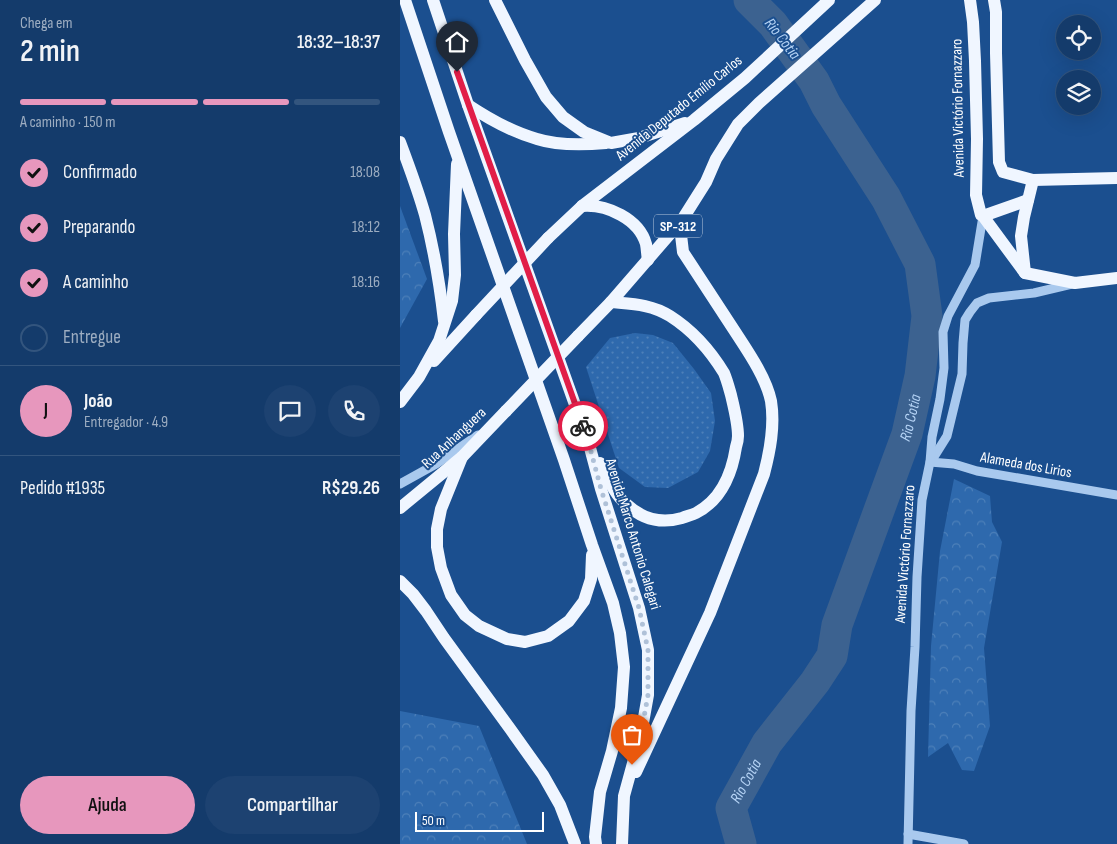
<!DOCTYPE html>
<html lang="pt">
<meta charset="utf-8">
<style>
:root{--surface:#143b6b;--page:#1d4271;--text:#f1f3f6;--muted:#9dadc1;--line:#33557e;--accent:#e797bd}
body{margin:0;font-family:"Sofia Sans Condensed",sans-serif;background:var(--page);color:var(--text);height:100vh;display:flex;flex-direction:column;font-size:19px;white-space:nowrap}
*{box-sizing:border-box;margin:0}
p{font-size:16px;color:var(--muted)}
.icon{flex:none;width:28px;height:28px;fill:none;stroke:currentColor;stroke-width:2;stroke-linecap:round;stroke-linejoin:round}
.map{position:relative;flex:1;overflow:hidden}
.drawer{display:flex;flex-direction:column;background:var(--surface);width:400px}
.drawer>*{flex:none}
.controls{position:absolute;left:656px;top:15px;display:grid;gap:10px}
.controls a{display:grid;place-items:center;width:45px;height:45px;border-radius:50%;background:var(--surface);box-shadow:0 5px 20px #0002,0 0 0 1px var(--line);font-size:25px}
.scale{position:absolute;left:15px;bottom:12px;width:129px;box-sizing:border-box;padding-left:5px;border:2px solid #fff;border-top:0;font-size:14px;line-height:18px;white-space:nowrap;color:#fff;-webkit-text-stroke:4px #1b4f8f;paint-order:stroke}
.pin{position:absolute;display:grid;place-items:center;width:42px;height:42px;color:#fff;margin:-51px -21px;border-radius:50% 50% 50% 0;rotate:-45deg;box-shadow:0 0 5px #0007}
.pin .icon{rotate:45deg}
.courier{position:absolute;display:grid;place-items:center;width:50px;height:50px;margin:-25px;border:4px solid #e11d48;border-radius:50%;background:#fff;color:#222;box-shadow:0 1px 6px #0007}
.summary em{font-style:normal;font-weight:600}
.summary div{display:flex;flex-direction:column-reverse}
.summary{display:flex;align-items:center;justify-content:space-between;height:85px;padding:0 20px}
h1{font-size:32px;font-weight:600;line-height:38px}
.bar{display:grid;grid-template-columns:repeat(4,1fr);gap:8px 5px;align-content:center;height:60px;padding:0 20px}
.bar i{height:6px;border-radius:4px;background:var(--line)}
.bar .selected{background:var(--accent)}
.bar p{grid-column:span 4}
.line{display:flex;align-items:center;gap:12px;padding:0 20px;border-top:1px solid var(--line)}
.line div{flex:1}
.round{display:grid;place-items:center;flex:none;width:52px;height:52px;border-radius:26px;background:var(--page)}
ol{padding:0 20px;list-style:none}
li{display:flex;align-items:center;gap:15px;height:55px}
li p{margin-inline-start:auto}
li .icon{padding:5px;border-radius:50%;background:var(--accent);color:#111;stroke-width:4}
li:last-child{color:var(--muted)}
li i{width:28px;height:28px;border:2px solid var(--line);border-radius:50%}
.action{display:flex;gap:10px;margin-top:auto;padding:10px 20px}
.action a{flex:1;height:58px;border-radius:30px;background:var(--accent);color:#111;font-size:20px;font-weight:600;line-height:58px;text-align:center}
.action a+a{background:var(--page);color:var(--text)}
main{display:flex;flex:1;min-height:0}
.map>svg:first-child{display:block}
.grass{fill:url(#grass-dots)}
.forest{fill:url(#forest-crowns)}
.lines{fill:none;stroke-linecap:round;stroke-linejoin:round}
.river{stroke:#3c6290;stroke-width:31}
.minor{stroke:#a9c9ee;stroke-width:9}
.major{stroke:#f0f6ff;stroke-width:12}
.major-bridge{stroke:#f0f6ff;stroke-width:12}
.done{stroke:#afc1d8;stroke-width:5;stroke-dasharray:0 9}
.route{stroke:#e11d48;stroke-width:6}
.labels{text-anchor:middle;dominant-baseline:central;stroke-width:4;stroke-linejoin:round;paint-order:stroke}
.shield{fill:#1b4f8f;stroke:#bbcadd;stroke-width:1}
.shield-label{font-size:14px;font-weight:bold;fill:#fff}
.street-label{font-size:15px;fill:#fff;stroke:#1b4f8f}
.water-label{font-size:16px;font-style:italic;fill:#b5d3f5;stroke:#1b4f8f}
</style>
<main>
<section class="drawer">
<div class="summary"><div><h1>2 min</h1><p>Chega em</p></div><em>18:32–18:37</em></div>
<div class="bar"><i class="selected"></i><i class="selected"></i><i class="selected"></i><i></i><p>A caminho · 150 m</p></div>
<ol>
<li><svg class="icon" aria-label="check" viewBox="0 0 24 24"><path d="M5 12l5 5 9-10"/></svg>Confirmado<p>18:08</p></li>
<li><svg class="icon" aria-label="check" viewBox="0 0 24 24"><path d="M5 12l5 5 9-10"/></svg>Preparando<p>18:12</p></li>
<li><svg class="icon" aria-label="check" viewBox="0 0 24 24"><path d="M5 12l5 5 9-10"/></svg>A caminho<p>18:16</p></li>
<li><i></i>Entregue</li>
</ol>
<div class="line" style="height:90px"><b class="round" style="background:var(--accent);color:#111">J</b><div><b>João</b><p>Entregador · 4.9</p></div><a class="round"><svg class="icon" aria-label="chat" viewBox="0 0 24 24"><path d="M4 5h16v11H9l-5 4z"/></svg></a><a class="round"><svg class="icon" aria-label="phone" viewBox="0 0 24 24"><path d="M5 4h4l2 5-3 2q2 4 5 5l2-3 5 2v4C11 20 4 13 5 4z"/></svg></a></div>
<div class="line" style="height:65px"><div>Pedido #1935</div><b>R$29.26</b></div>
<div class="action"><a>Ajuda</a><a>Compartilhar</a></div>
</section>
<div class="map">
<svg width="717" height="844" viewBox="0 0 717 844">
<defs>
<pattern id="grass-dots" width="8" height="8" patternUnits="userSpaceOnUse" patternTransform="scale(1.25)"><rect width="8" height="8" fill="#2e69ad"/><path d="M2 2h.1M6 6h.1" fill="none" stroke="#4d80b9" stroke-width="1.8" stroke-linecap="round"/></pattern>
<pattern id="forest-crowns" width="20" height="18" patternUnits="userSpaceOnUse" patternTransform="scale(1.25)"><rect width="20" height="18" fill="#2e69ad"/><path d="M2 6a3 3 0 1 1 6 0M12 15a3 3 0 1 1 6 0" fill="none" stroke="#4d80b9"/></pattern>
</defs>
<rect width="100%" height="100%" fill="#1b4f8f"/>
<!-- grass -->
<polygon class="grass" points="235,333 253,335 273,343 294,369 311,393 315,421 310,451 298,472 268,488 245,487 219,468 186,367 210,338"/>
<!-- forest -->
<g class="forest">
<polygon points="0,206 27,279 0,328"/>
<polygon points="554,479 590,496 592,522 602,542 584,648 590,726 574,771 562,770 548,743 528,757 531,646 540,551"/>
<polygon points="0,711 79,726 127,844 0,844"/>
</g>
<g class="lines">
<!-- river -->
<path class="river" id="s1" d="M 341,844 L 331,808 L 367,743 L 415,682 L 432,656 L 437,625 L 507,434 L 520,376 L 527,316 L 520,264 L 486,198 L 426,105 L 414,81 L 373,24 L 349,0"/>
<!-- minor -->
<g class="minor">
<polyline points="532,460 547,436 562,374 563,343 565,320 570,312 577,303 589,298 634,293 672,284"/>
<polyline points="530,462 554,464 577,471 717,495"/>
<polyline points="0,484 36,464 78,435"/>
<polyline points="508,834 564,844"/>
<polyline points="508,844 511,711 515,647 517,577 522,500 530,462 532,437 540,399 544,368 543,332 548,316 575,265 583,216"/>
</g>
<!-- major -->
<g class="major">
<polyline points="5,0 49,132 164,460 192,545 213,603 220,633 224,667 221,708 212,751 200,792 195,837 196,844"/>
<polyline points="33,0 68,105 189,444 201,489 239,608 248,650 248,695 241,734 224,796 222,844"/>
<polyline points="95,0 125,60 146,97 163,117 184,132 211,143 239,138 285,123"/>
<polyline points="570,0 573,22 575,61 577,139 576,195 581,215 583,216 625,273 675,283 717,278"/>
<polyline points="594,0 596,12 596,53 599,162 603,172 633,180 717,178"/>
<path d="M 68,105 C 89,119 112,132 137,139 C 159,146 184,145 206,143"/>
<path d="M 0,142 C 9,166 18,190 25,215 C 34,250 40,286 44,321"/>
<path d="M 182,206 C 207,204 239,219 246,244 C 247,249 247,255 248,260"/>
<polyline points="583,216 628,200"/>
<polyline points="148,238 182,206 294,120 345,78 429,0"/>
<polyline points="625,273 621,236 624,217 633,180"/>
<polyline points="178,336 211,302 282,220 306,182 316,159 338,124 359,103 475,0"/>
<polyline points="34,361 76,315"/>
<polyline points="0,402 19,377 39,341 52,301 55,275 54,234 57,164"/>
<polyline points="62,457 41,509 37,529 37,547 41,568 51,595 65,615 79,626 107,639 125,642 148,636 169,621 184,601 191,579 192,555"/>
<path d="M 200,463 C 208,477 213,493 226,504 C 242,519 261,524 282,518 C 287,516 292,515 296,513 C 321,500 332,473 336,447 C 337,444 338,440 338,436 C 338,423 334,408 331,395 C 329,388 327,380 324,373 C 310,350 292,330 270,316 C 251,304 232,304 211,302"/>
<polyline points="0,508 62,457 106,411"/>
<polyline points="0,581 13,594 26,611 44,638 111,730 143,775 160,805 175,844"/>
<path d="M 236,772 L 310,613 L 364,474 C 370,451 375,426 371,401 C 366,377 347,350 334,330 C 317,304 300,278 283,252 L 281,235 L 282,220"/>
</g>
<!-- major-bridge -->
<g class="major-bridge">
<polyline points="76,315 148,238"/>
<polyline points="106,411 178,336"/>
</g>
</g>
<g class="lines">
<!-- done -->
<polyline class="done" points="183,426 189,444 201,489 239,608 248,650 248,695 241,734 232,765"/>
<!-- route -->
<polyline class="route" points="57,72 183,426"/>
</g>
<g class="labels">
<!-- shield labels -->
<rect class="shield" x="254" y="214.5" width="48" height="23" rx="4"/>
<g class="shield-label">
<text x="278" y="226">SP-312</text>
</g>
<!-- street labels -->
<g class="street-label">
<text transform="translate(279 108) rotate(-39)">Avenida Deputado Emílio Carlos</text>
<text transform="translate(558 108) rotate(-91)">Avenida Victório Fornazzaro</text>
<text transform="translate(54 438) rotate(-43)">Rua Anhanguera</text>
<text transform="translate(626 465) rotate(10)">Alameda dos Lirios</text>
<text transform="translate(233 534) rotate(73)">Avenida Marco Antonio Calegari</text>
<text transform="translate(505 554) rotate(-86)">Avenida Victório Fornazzaro</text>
</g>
<!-- water labels -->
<g class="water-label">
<text transform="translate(382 39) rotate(52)">Rio Cotia</text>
<text stroke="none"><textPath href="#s1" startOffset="472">Rio Cotia</textPath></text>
<text stroke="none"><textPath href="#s1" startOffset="68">Rio Cotia</textPath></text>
</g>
</g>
</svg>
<div class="controls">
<a><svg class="icon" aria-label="locate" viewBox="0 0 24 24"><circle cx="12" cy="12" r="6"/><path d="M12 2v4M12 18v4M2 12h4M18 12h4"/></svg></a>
<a><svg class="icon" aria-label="layers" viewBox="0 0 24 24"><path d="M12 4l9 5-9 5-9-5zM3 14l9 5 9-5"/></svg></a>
</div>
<div class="scale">50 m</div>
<div class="pin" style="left:232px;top:765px;background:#ea580c"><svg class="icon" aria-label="bag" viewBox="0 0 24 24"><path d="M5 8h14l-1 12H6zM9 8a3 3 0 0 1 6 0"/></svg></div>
<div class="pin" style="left:57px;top:72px;background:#1f2937"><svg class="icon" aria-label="home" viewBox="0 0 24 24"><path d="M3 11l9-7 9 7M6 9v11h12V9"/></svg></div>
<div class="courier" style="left:183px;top:426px"><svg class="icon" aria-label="bike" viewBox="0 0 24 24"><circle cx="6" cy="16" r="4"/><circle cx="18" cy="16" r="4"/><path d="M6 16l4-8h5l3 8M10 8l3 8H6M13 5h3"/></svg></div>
</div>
</main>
